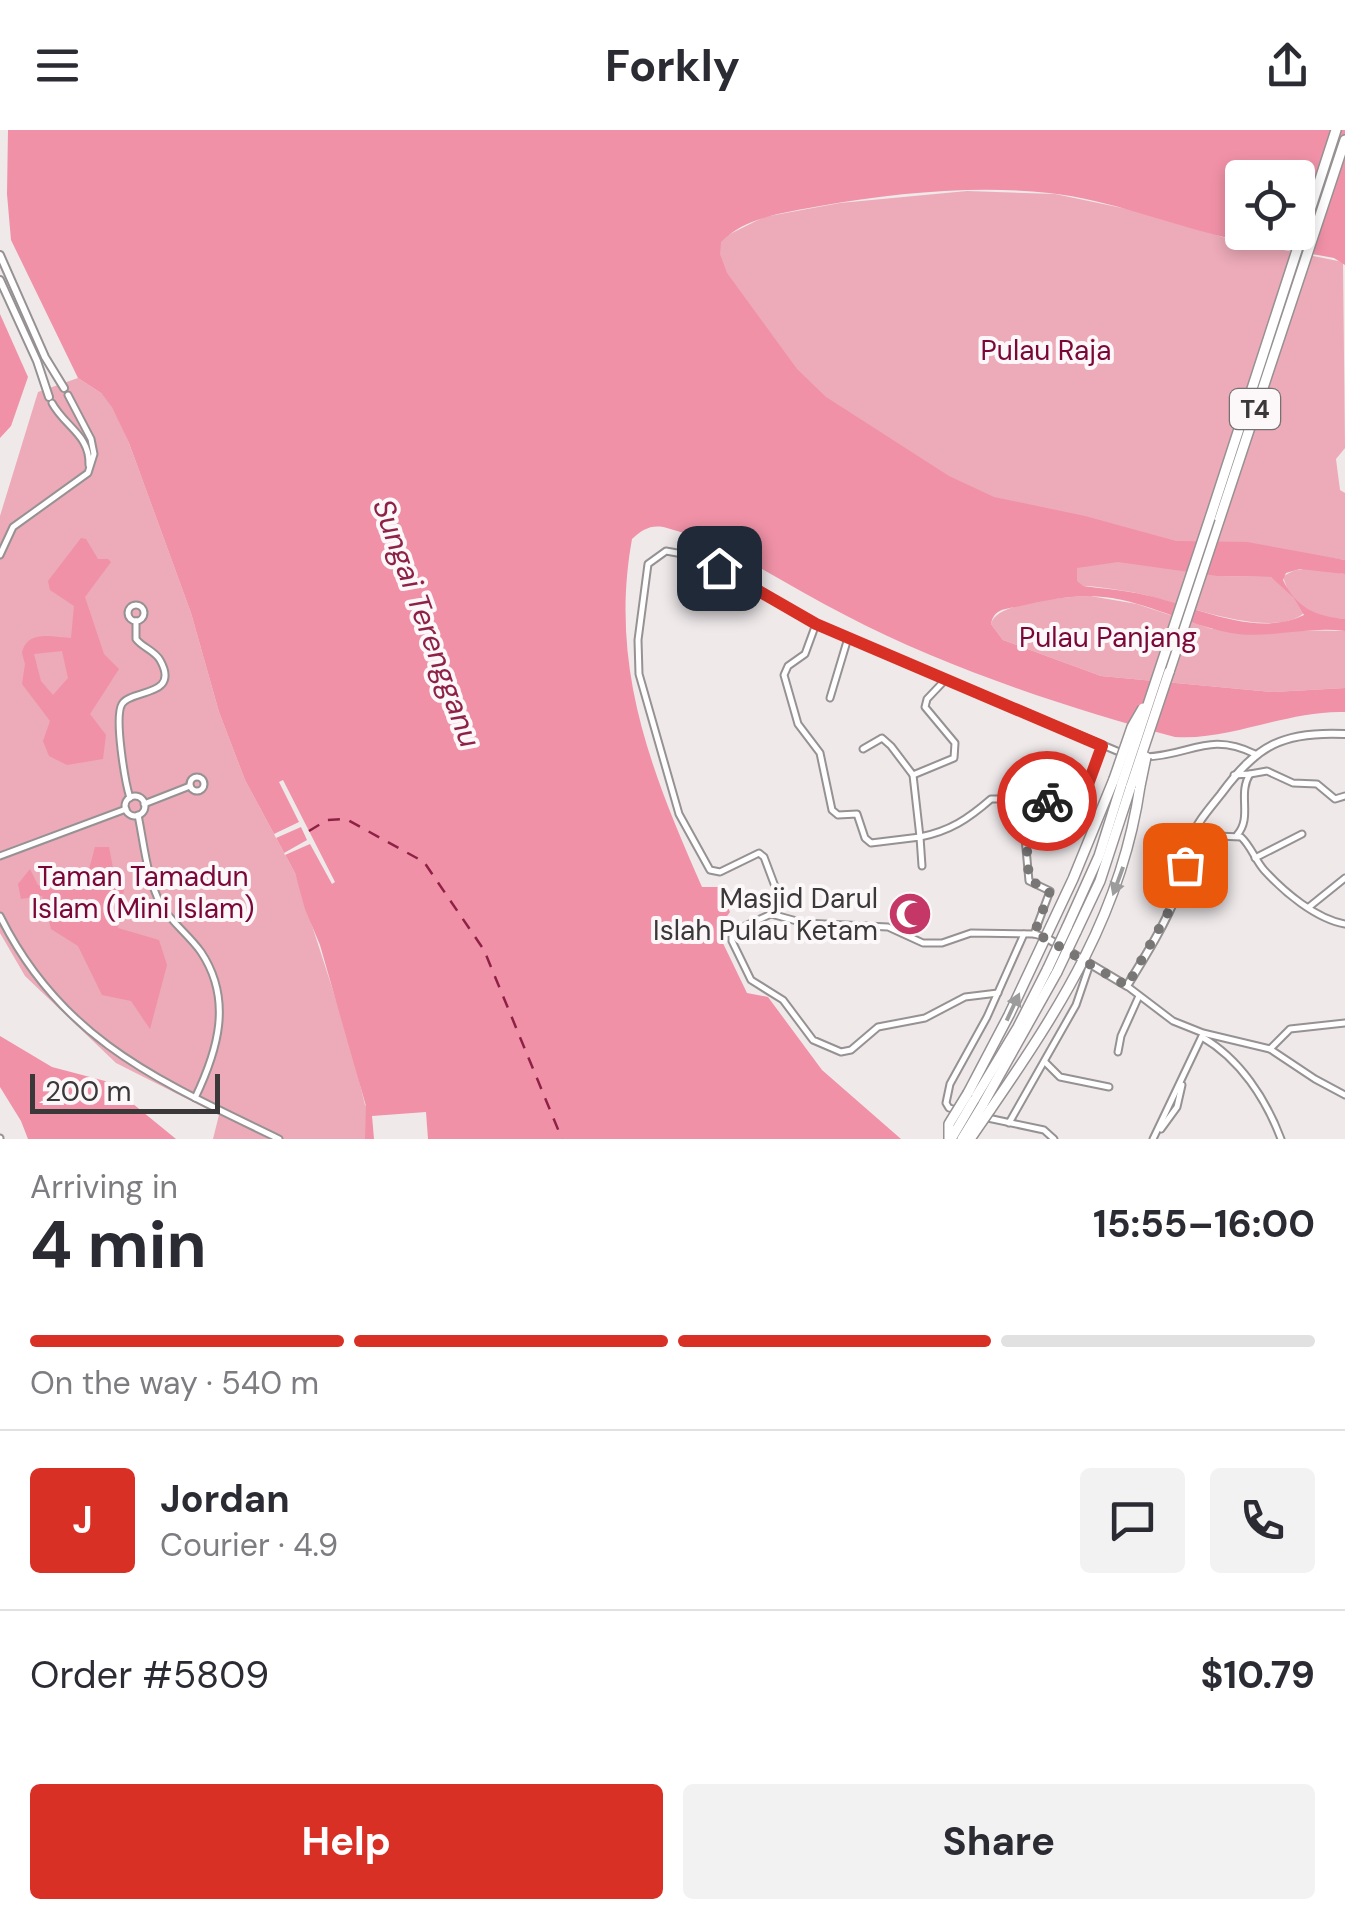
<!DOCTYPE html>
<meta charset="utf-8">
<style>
:root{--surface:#fff;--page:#f2f2f3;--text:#2b2b33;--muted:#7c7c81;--line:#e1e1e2;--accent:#d93025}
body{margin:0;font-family:"DM Sans",sans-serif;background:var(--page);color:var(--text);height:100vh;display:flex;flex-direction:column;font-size:38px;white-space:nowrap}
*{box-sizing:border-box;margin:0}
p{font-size:32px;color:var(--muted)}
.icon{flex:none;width:55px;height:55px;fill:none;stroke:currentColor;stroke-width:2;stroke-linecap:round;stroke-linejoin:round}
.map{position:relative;height:1009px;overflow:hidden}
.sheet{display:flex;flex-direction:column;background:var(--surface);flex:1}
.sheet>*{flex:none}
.tools{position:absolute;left:1225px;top:30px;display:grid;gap:20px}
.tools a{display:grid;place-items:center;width:90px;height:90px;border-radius:10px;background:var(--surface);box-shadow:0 5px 15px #0003;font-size:50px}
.scale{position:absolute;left:30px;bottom:25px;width:190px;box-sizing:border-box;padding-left:10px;border:5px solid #3a3838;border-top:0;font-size:28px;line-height:35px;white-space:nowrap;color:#3a3838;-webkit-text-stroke:8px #fcf7f8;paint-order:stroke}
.pin{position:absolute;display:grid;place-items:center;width:85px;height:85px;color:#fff;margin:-42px;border-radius:20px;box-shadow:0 5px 15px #0006}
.courier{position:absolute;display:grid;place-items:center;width:100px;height:100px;margin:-50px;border:8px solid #d93025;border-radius:50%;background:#fff;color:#222;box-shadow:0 2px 12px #0007}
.head em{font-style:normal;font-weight:700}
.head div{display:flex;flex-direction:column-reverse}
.head{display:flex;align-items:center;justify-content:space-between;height:170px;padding:0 30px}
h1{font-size:65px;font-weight:700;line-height:75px}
.bar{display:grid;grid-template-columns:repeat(4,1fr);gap:15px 10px;align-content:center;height:120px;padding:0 30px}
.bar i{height:12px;border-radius:8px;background:var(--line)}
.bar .on{background:var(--accent)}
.bar p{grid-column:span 4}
.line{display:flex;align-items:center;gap:25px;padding:0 30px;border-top:2px solid var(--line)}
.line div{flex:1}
.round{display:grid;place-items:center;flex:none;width:105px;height:105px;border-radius:10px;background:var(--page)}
.primary-button{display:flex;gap:20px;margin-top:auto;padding:20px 30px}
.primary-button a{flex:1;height:115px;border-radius:10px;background:var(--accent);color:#fff;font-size:40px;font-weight:700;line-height:115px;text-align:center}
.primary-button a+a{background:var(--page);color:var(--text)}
header{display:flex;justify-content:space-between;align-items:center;height:130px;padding:0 30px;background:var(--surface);font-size:45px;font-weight:700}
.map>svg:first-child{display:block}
.green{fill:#edaab8}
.water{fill:#f091a7;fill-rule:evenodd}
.pier{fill:#efe9ea}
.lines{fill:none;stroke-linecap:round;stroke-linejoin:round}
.ferry{stroke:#8f2147;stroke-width:2.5;stroke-dasharray:12 10;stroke-linecap:butt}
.minor-casing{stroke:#969192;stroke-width:9}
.tertiary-casing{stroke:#969192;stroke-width:10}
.trunk-casing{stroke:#969192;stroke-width:12}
.minor{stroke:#fff;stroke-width:5}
.tertiary{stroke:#fff;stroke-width:6}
.trunk{stroke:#fff;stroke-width:9}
.trunk-bridge-casing{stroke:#969192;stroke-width:12;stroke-linecap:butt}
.trunk-bridge{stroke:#fff;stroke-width:9}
.oneway{fill:#9c9c9c}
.done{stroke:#797676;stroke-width:10;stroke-dasharray:0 18}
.route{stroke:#d93025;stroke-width:12}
.labels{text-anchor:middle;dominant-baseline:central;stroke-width:8;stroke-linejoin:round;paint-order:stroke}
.shield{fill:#fcf7f8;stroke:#747172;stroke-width:2.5}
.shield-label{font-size:25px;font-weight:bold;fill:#3a3838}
.park-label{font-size:28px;fill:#7b0738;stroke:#fcf7f8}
.poi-label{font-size:28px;fill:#3a3838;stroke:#fcf7f8;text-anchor:end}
.water-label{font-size:30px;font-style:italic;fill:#8f2147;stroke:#fcf7f8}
</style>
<header><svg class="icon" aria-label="menu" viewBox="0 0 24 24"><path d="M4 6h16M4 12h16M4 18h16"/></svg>Forkly<svg class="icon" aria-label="share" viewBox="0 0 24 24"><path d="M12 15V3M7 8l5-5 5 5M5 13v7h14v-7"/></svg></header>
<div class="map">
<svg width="1345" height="1009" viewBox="0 0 1345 1009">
<rect width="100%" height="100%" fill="#efe9ea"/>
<!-- green -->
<g class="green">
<path d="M 967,61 L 1055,64 L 1151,84 L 1229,109 L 1343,132 L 1345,318 L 1336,329 L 1340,360 L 1345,363 L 1345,430 L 1303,424 L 1219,446 L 1271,447 L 1287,458 L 1283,447 C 1299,433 1325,440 1345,444 L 1345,489 L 1324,488 L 1300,475 L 1304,483 C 1273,510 1185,475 1149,466 C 1130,461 1107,458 1088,456 C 1065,455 1036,468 1013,473 L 622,118 L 728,105 L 764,87 L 840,73 Z"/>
<polygon points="78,248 101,263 113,277 129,313 191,483 219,582 245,650 295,743 350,913 365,975 434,1009 213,1009 219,985 116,933 25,846 0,803 0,386 38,262"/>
<path d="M 1090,466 L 1137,474 L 1212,499 L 1345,501 L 1345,558 L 1273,562 L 1101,546 L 1003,510 L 991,494 C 996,471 1068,467 1090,466 Z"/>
</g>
<!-- water -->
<g class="water">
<path d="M 8,0 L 1345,0 L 1345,135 L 1334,128 C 1299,121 1262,117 1228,108 C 1168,94 1111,70 1049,63 C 975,55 894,63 820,76 C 787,82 745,87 721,112 L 720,124 L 727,143 L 797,239 L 826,267 L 949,346 L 994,367 L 1085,386 L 1176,411 L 1247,412 L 1345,430 L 1345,444 L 1300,439 L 1286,443 L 1283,450 C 1295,477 1317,487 1345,489 L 1345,501 C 1309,496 1273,508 1238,504 C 1194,498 1155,475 1112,468 C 1081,463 1050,469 1020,476 C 1006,479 994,478 991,494 L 1003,510 L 1101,546 L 1273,562 L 1345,558 L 1345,582 C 1287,580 1231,611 1175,607 C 1065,577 946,538 845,485 C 786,455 731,415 667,398 C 652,394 643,399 632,409 C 609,537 651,641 702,757 L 719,757 L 730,782 L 719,797 L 720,807 L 747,863 L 768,867 L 822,940 L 901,1009 L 365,1009 L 366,976 L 320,815 L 305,779 L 295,743 L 245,650 L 219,582 L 191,483 L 129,313 L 112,277 L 101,263 L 78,248 L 11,110 L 7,64 ZM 1242,48 L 1298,48 L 1298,102 L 1242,102 ZM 1118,432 L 1218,446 L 1271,447 L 1294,468 L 1304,485 C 1255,509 1193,475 1145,465 C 1125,460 1104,459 1083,456 L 1077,451 L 1077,438 Z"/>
<polygon points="0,184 28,247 11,296 0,308"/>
<path d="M 81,408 L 86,409 L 98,429 L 108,429 L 111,432 L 85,467 L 104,524 L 119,539 L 90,584 L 106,605 L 103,629 L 67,635 L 49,626 L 43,611 L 50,591 L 22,554 L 25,534 L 22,523 C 27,499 53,507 71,508 L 74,476 L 50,460 L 48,451 ZM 62,521 L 68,548 L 53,565 L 41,551 L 34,524 Z"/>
<polygon points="95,717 109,717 113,738 124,760 118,798 159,810 167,835 150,899 131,871 102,865 78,816 51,799 42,766 21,769 18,754 30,739 38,755 52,758 68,743 88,743"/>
<polygon points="0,906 52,937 105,951 176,1009 28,1009 21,991 0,957"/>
</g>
<!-- pier -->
<g class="pier">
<polygon points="283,650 335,752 332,754 310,714 285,725 284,723 307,710 301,697 276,708 274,704 299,692 279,652"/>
<polygon points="426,982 428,1009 374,1009 372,986"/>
</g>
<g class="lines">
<!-- ferry -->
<polyline class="ferry" points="309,701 327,690 346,689 424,732 484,820 562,1009"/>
<!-- minor casing -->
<g class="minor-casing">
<g id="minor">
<path d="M 52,273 C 65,297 90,305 89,335"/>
<polyline points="0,425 13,397 88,343 94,324 91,309 68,265"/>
<circle cx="136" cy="483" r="8"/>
<polyline points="816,494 805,524 788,536 784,545 798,594 820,623 832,680 838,685 857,684 865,708 871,713 920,707 922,736"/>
<polyline points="830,568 848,508"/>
<polyline points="863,619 882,608 891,616 913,645 954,628 955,613 925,577 927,569 946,549"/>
<path d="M 1145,627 C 1190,626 1208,601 1255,624"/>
<polyline points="1250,644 1267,641 1293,653 1317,654 1335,669 1345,666"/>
<path d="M 913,645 L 920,707 C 950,701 968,689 991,669 L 1013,669 L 1024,697 L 1029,751 L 1050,761 L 1034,804"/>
<path d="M 1234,645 L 1250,644 C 1237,664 1253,687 1237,705"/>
<circle cx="197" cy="654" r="7"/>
<circle cx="135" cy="676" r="10"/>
<path d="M 130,668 C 125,652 114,587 122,574 C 131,559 181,567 160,530 C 154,520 143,518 136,509 L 136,491"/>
<polyline points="144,674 190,656"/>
<polyline points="1019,680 1045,671 1083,668 1102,616"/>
<path d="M 138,685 C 144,714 147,749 161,775 C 172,793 189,805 201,822 C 233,870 218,920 195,968"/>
<path d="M 1192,705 L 1241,707 C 1251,716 1255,730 1264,740 C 1284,762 1316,789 1345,794"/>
<polyline points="0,726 126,679"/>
<polyline points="1255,728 1302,704"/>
<polyline points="1309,777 1345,748"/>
<polyline points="771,784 804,793 888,797 923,813 942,813 971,803 1034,804 1045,807"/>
<path d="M 0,786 C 62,911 160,951 279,1009"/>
<polyline points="1127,856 1173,891 1203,903 1270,919 1315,949 1345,965"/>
<polyline points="998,863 965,867 925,888 878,897 851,920 841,922 813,910 783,870 751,850 732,811 732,802 771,784 779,767 764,727 759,723 720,742 710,740 679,684 639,544 638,510 648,434 666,421 694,426 816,494 1124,624"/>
<path d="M 1202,907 C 1240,929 1266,969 1281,1009"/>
<polyline points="1270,919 1290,899 1345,893"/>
<polyline points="1118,922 1121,906 1139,866"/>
<polyline points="1045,932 1060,947 1109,957"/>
<polyline points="957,980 949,978 946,973 950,954 987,887 1024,804"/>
<polyline points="983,987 1044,1000 1054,1009"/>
<polyline points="1009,993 1076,875 1090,834"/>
<polyline points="1161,999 1177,977 1182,955"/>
<polyline points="0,1008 0,1009"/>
<polyline points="1153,1009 1202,906"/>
</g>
</g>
<!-- tertiary casing -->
<g class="tertiary-casing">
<g id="tertiary">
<polyline points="0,125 45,227 64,258"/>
<polyline points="0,150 37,231 49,267"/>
<path d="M 1045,807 L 1127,856 C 1146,825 1165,795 1178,761 C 1184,744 1185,725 1191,709 C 1197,692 1210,678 1221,664 C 1257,615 1283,601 1345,604"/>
</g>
</g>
<!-- trunk casing -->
<g class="trunk-casing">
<g id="trunk">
<polyline points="1210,388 1336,0"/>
<polyline points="1169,542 1345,10"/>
<polyline points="1067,797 1099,726 1122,653"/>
<polyline points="1076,802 1100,751 1131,656"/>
<polyline points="968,963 1009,885 1073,749 1114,649"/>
<polyline points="974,970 1018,897 1048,838"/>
<polyline points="982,976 1057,842"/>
<path d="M 990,980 C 1061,877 1122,782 1140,656"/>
</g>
</g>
<!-- minor -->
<use href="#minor" class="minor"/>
<!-- tertiary -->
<use href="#tertiary" class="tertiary"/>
<!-- trunk -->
<use href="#trunk" class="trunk"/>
<!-- trunk-bridge casing -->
<g class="trunk-bridge-casing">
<g id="trunk-bridge">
<polyline points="1114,649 1132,597 1143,578"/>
<polyline points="1122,653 1210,388"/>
<polyline points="1131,656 1169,542"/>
<polyline points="1140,656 1146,627"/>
<polyline points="1048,838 1067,797"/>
<polyline points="1057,842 1076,802"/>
<polyline points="949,1009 949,994 968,963"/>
<polyline points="951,1009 974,970"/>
<polyline points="962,1009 982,976"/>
<polyline points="970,1009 990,980"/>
</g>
</g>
<!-- trunk-bridge -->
<use href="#trunk-bridge" class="trunk-bridge"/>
</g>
<!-- one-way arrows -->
<defs><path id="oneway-solid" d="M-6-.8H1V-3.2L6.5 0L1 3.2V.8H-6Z" transform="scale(2.5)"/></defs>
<g class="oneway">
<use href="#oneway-solid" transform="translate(1118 751) rotate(110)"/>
<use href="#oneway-solid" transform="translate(1013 877) rotate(-65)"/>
</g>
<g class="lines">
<!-- done -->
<polyline class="done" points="1047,671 1019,680 1026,705 1029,750 1050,761 1034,804 1045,808 1127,856 1169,781 1185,735"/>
<!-- route -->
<polyline class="route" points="719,438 816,494 1102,616 1083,668 1047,671"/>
</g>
<!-- icons -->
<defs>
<g id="mosque-disc" transform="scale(2.25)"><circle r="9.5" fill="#c43766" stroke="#fcf7f8"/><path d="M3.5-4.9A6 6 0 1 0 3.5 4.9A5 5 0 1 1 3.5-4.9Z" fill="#fff"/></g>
</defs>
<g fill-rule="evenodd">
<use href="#mosque-disc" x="910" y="784"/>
</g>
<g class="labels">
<!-- shield labels -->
<rect class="shield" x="1230" y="259" width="50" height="40" rx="8"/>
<g class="shield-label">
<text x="1255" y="279">T4</text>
</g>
<!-- park labels -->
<g class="park-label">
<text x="1046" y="220">Pulau Raja</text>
<text x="1108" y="507">Pulau Panjang</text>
<text x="143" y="746">Taman Tamadun<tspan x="143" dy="32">Islam (Mini Islam)</tspan></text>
</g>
<!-- poi labels -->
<g class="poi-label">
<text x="878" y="768">Masjid Darul<tspan x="878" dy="32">Islah Pulau Ketam</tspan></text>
</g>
<!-- water labels -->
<g class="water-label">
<text transform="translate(427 493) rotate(70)">Sungai Terengganu</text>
</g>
</g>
</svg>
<div class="tools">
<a><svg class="icon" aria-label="locate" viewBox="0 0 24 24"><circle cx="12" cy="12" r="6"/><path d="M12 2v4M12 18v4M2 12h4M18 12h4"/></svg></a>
</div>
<div class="scale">200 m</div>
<div class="pin" style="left:1185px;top:735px;background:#ea580c"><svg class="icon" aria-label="bag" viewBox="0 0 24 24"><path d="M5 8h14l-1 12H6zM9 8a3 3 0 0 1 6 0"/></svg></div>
<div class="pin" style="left:719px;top:438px;background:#1f2937"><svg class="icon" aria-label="home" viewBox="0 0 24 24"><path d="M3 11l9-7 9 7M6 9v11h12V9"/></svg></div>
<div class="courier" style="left:1047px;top:671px"><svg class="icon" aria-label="bike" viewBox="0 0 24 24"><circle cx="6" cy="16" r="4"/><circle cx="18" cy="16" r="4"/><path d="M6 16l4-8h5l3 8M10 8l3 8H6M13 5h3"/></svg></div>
</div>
<section class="sheet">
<div class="head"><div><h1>4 min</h1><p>Arriving in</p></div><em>15:55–16:00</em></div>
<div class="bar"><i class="on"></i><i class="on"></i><i class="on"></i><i></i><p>On the way · 540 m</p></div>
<div class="line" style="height:180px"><b class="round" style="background:var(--accent);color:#fff">J</b><div><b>Jordan</b><p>Courier · 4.9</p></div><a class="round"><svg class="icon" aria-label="chat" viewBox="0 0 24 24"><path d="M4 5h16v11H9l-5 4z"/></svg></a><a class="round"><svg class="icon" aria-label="phone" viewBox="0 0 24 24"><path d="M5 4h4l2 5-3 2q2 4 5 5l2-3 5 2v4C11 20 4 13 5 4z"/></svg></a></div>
<div class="line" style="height:130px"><div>Order #5809</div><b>$10.79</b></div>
<div class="primary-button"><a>Help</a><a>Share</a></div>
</section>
